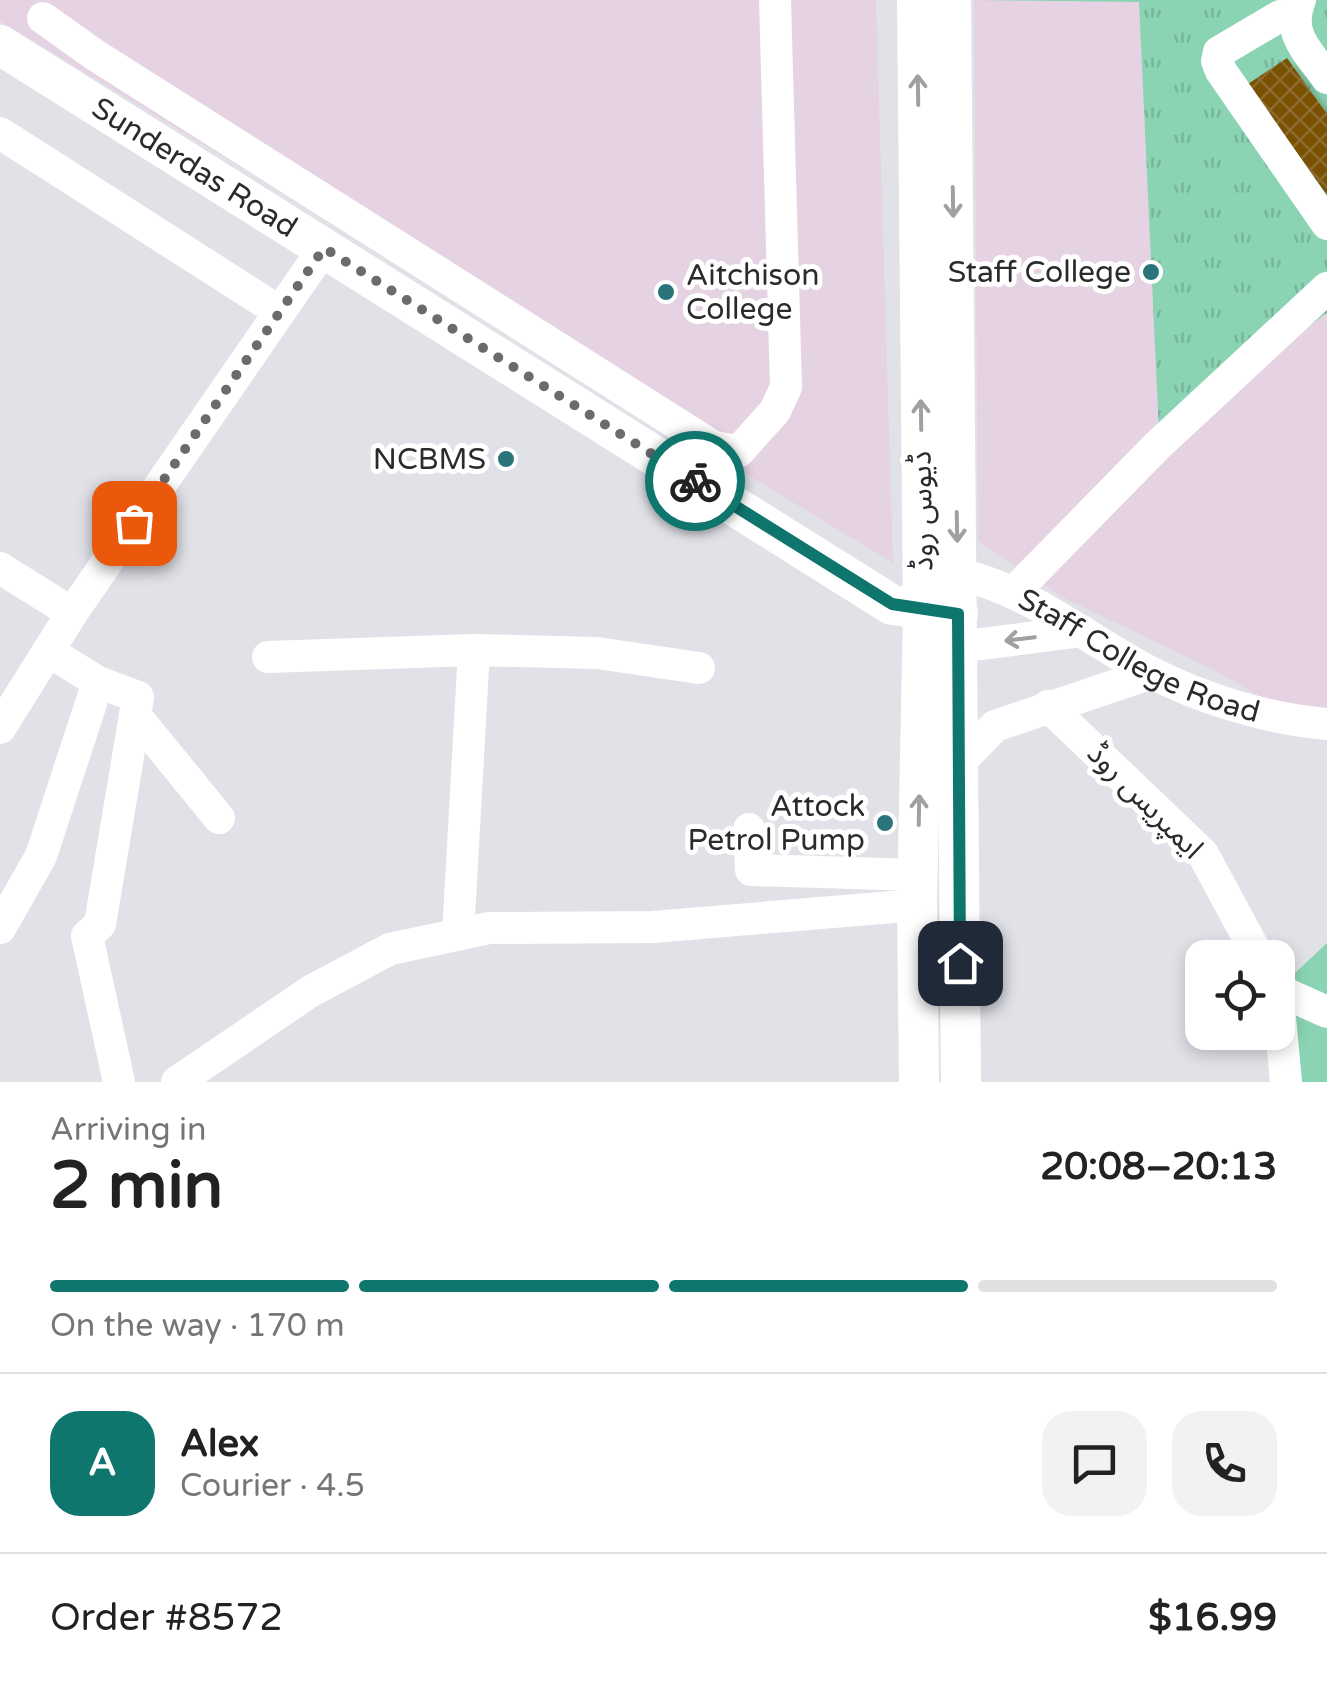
<!DOCTYPE html>
<meta charset="utf-8">
<style>
:root{--surface:#fff;--page:#f2f2f2;--text:#222;--muted:#767676;--line:#e0e0e0;--accent:#0f766e}
body{margin:0;font-family:"Varela Round","Noto Sans Arabic",sans-serif;background:var(--page);color:var(--text);height:100vh;display:flex;flex-direction:column;font-size:38px;white-space:nowrap}
*{box-sizing:border-box;margin:0}
p{font-size:32px;color:var(--muted)}
.icon{flex:none;width:55px;height:55px;fill:none;stroke:currentColor;stroke-width:2;stroke-linecap:round;stroke-linejoin:round}
.map{position:relative;height:1082px;overflow:hidden}
.panel{display:flex;flex-direction:column;background:var(--surface);flex:1}
.panel>*{flex:none}
.buttons{position:absolute;left:1185px;top:940px;display:grid;gap:20px}
.buttons a{display:grid;place-items:center;width:110px;height:110px;border-radius:20px;background:var(--surface);box-shadow:0 5px 15px #0003;font-size:50px}
.pin{position:absolute;display:grid;place-items:center;width:85px;height:85px;color:#fff;margin:-42px;border-radius:20px;box-shadow:0 5px 15px #0006}
.courier{position:absolute;display:grid;place-items:center;width:100px;height:100px;margin:-50px;border:8px solid #0f766e;border-radius:50%;background:#fff;color:#222;box-shadow:0 2px 12px #0007}
.overview em{font-style:normal;font-weight:700}
.overview div{display:flex;flex-direction:column-reverse}
.overview{display:flex;align-items:center;justify-content:space-between;height:170px;padding:0 50px}
h1{font-size:65px;font-weight:700;line-height:75px}
.bar{display:grid;grid-template-columns:repeat(4,1fr);gap:15px 10px;align-content:center;height:120px;padding:0 50px}
.bar i{height:12px;border-radius:8px;background:var(--line)}
.bar .on{background:var(--accent)}
.bar p{grid-column:span 4}
.line{display:flex;align-items:center;gap:25px;padding:0 50px;border-top:2px solid var(--line)}
.line div{flex:1}
.round{display:grid;place-items:center;flex:none;width:105px;height:105px;border-radius:30px;background:var(--page)}
.map>svg:first-child{display:block}
.education{fill:#e5d2e2}
.grass{fill:url(#grass-tufts)}
.garden{fill:#8ad4b3}
.building{fill:url(#building-cross-hatch);filter:url(#shadow)}
.lines{fill:none;stroke-linecap:round;stroke-linejoin:round}
.minor{stroke:#fff;stroke-width:32}
.major{stroke:#fff;stroke-width:40}
.oneway{stroke:#a0a0a0}
.done{stroke:#6b6b6e;stroke-width:10;stroke-dasharray:0 18}
.route{stroke:#0f766e;stroke-width:12}
.poi-dot{fill:#2b747c;stroke:#fff;stroke-width:4}
.labels{text-anchor:middle;dominant-baseline:central;stroke-width:10;stroke-linejoin:round;paint-order:stroke}
.street-label{font-size:30px;fill:#2b2b2d;stroke:#fff}
.poi-label{font-size:30px;fill:#2b2b2d;stroke:#fff;text-anchor:end}
</style>
<div class="map">
<svg width="1327" height="1082" viewBox="0 0 1327 1082">
<defs>
<pattern id="grass-tufts" width="24" height="20" patternUnits="userSpaceOnUse" patternTransform="scale(2.5)"><rect width="24" height="20" fill="#8ad4b3"/><path d="M3 7l-1-3M5 7V3M7 7l1-3M15 17l-1-3M17 17v-4M19 17l1-3" fill="none" stroke="#77b69a"/></pattern>
<pattern id="building-cross-hatch" width="8" height="8" patternUnits="userSpaceOnUse" patternTransform="scale(2.5)"><rect width="8" height="8" fill="#7a5100"/><path d="M0 0l8 8M0 8l8-8" fill="none" stroke="#8b6c30"/></pattern>
<filter id="shadow"><feDropShadow dx="9" dy="9" stdDeviation="5" flood-color="#0004"/></filter>
</defs>
<rect width="100%" height="100%" fill="#e1e2e8"/>
<!-- education -->
<g class="education">
<polygon points="0,0 876,0 893,563 0,21"/>
<polygon points="974,0 1327,0 1327,724 1306,723 1214,670 1062,597 978,541"/>
</g>
<!-- grass -->
<polygon class="grass" points="975,0 1327,0 1327,313 1159,432 1139,2"/>
<!-- garden -->
<polygon class="garden" points="1327,943 1327,1082 1286,1082 1278,989"/>
<!-- building -->
<polygon class="building" points="1287,58 1327,114 1327,195 1248,84"/>
<g class="lines">
<!-- minor -->
<g class="minor">
<path d="M 1300,0 C 1286,34 1308,51 1327,78"/>
<polyline points="1293,17 1280,16 1219,52 1217,61 1221,71 1327,224"/>
<polyline points="43,18 95,55 714,447 739,451 775,411 786,387 775,0"/>
<polyline points="0,133 280,312"/>
<polyline points="0,568 72,613"/>
<path id="s1" d="M 958,574 C 1028,589 1087,639 1150,672 C 1202,699 1268,719 1327,724"/>
<polyline points="1013,593 1157,446 1327,288"/>
<polyline points="958,647 1082,631"/>
<polyline points="48,651 98,682 138,697 100,924 87,936 119,1082"/>
<polyline points="268,657 474,650 597,653 699,668"/>
<polyline points="1048,706 1203,854 1259,958"/>
<polyline points="135,715 219,818"/>
<polyline points="0,728 72,613 324,248"/>
<polyline points="958,764 995,726 1152,673"/>
<polyline points="749,829 751,870 918,875"/>
<polyline points="0,928 41,856 98,682"/>
<polyline points="458,935 474,650"/>
<polyline points="1278,990 1327,1012"/>
<polyline points="1278,996 1286,1082"/>
<polyline points="177,1082 311,991 390,949 489,928 653,927 917,905"/>
</g>
<!-- major -->
<g class="major">
<polyline points="917,0 923,609 917,905 919,1082"/>
<polyline points="951,0 961,1082"/>
<path id="s2" d="M 0,45 L 892,605 L 958,613"/>
</g>
</g>
<!-- one-way arrows -->
<defs><path id="oneway-shaft" d="M-6 0H5M1.5-3L5.5 0L1.5 3" fill="none" stroke-width="1.6" stroke-linecap="round" stroke-linejoin="round" transform="scale(2.5)"/></defs>
<g class="oneway">
<use href="#oneway-shaft" transform="translate(918 90) rotate(-91)"/>
<use href="#oneway-shaft" transform="translate(953 202) rotate(89)"/>
<use href="#oneway-shaft" transform="translate(921 415) rotate(-91)"/>
<use href="#oneway-shaft" transform="translate(957 527) rotate(89)"/>
<use href="#oneway-shaft" transform="translate(1020 639) rotate(173)"/>
<use href="#oneway-shaft" transform="translate(919 810) rotate(-89)"/>
</g>
<g class="lines">
<!-- done -->
<polyline class="done" points="134,523 324,248 695,481"/>
<!-- route -->
<polyline class="route" points="695,481 892,604 958,614 960,963"/>
</g>
<!-- markers -->
<g class="poi-dot">
<circle cx="1151" cy="272" r="10"/>
<circle cx="666" cy="292" r="10"/>
<circle cx="506" cy="459" r="10"/>
<circle cx="885" cy="823" r="10"/>
</g>
<g class="labels">
<!-- street labels -->
<g class="street-label">
<text stroke="none"><textPath href="#s2" startOffset="230">Sunderdas Road</textPath></text>
<text transform="translate(922 511) rotate(-91)">ڈیوس روڈ</text>
<text stroke="none"><textPath href="#s1" startOffset="200">Staff College Road</textPath></text>
<text transform="translate(1145 801) rotate(45)">ایمپریس روڈ</text>
</g>
<!-- poi labels -->
<g class="poi-label">
<text x="1131" y="272">Staff College</text>
<text x="686" y="275" text-anchor="start">Aitchison<tspan x="686" dy="34">College</tspan></text>
<text x="486" y="459">NCBMS</text>
<text x="865" y="806">Attock<tspan x="865" dy="34">Petrol Pump</tspan></text>
</g>
</g>
</svg>
<div class="buttons">
<a><svg class="icon" aria-label="locate" viewBox="0 0 24 24"><circle cx="12" cy="12" r="6"/><path d="M12 2v4M12 18v4M2 12h4M18 12h4"/></svg></a>
</div>
<div class="pin" style="left:134px;top:523px;background:#ea580c"><svg class="icon" aria-label="bag" viewBox="0 0 24 24"><path d="M5 8h14l-1 12H6zM9 8a3 3 0 0 1 6 0"/></svg></div>
<div class="pin" style="left:960px;top:963px;background:#1f2937"><svg class="icon" aria-label="home" viewBox="0 0 24 24"><path d="M3 11l9-7 9 7M6 9v11h12V9"/></svg></div>
<div class="courier" style="left:695px;top:481px"><svg class="icon" aria-label="bike" viewBox="0 0 24 24"><circle cx="6" cy="16" r="4"/><circle cx="18" cy="16" r="4"/><path d="M6 16l4-8h5l3 8M10 8l3 8H6M13 5h3"/></svg></div>
</div>
<section class="panel">
<div class="overview"><div><h1>2 min</h1><p>Arriving in</p></div><em>20:08–20:13</em></div>
<div class="bar"><i class="on"></i><i class="on"></i><i class="on"></i><i></i><p>On the way · 170 m</p></div>
<div class="line" style="height:180px"><b class="round" style="background:var(--accent);color:#fff">A</b><div><b>Alex</b><p>Courier · 4.5</p></div><a class="round"><svg class="icon" aria-label="chat" viewBox="0 0 24 24"><path d="M4 5h16v11H9l-5 4z"/></svg></a><a class="round"><svg class="icon" aria-label="phone" viewBox="0 0 24 24"><path d="M5 4h4l2 5-3 2q2 4 5 5l2-3 5 2v4C11 20 4 13 5 4z"/></svg></a></div>
<div class="line" style="height:130px"><div>Order #8572</div><b>$16.99</b></div>
</section>
